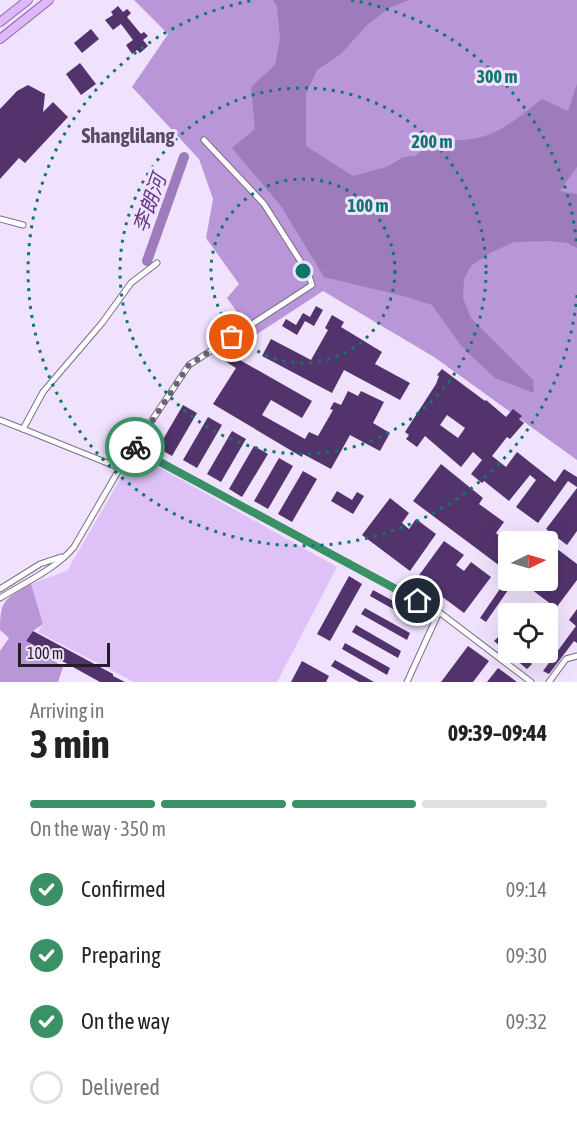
<!DOCTYPE html>
<meta charset="utf-8">
<style>
:root{--surface:#fff;--page:#f6f6f6;--text:#222;--muted:#767676;--line:#e0e0e0;--accent:#3a9165}
body{margin:0;font-family:"Asap Condensed","Noto Sans SC",sans-serif;background:var(--page);color:var(--text);height:100vh;display:flex;flex-direction:column;font-size:22px;white-space:nowrap}
*{box-sizing:border-box;margin:0}
p{font-size:20px;color:var(--muted)}
.icon{flex:none;width:33px;height:33px;fill:none;stroke:currentColor;stroke-width:2;stroke-linecap:round;stroke-linejoin:round}
.map{position:relative;height:682px;overflow:hidden}
.side{display:flex;flex-direction:column;background:var(--surface);flex:1}
.side>*{flex:none}
.needle{width:39px;rotate:85deg}
.controls{position:absolute;left:498px;top:531px;display:grid;gap:12px}
.controls a{display:grid;place-items:center;width:60px;height:60px;border-radius:6px;background:var(--surface);box-shadow:0 6px 24px #0002;font-size:30px}
.scale{position:absolute;left:18px;bottom:15px;width:92px;box-sizing:border-box;padding-left:6px;border:3px solid #231e28;border-top:0;font-size:16px;line-height:21px;white-space:nowrap;color:#231e28;-webkit-text-stroke:4px #f0e2fd;paint-order:stroke}
.pin{position:absolute;display:grid;place-items:center;width:51px;height:51px;color:#fff;margin:-26px;border:3px solid #fff;border-radius:50%;box-shadow:0 2px 6px #0007}
.courier{position:absolute;display:grid;place-items:center;width:60px;height:60px;margin:-30px;border:4px solid #3a9165;border-radius:50%;background:#fff;color:#222;box-shadow:0 2px 8px #0007}
.headline em{font-style:normal;font-weight:700}
.headline div{display:flex;flex-direction:column-reverse}
.headline{display:flex;align-items:center;justify-content:space-between;height:102px;padding:0 30px}
h1{font-size:39px;font-weight:700;line-height:45px}
.bar{display:grid;grid-template-columns:repeat(4,1fr);gap:9px 6px;align-content:center;height:72px;padding:0 30px}
.bar i{height:8px;border-radius:4px;background:var(--line)}
.bar .active{background:var(--accent)}
.bar p{grid-column:span 4}
ol{padding:0 30px;list-style:none}
li{display:flex;align-items:center;gap:18px;height:66px}
li p{margin-inline-start:auto}
li .icon{padding:6px;border-radius:50%;background:var(--accent);color:#fff;stroke-width:4}
li:last-child{color:var(--muted)}
li i{width:33px;height:33px;border:3px solid var(--line);border-radius:50%}
.map>svg:first-child{display:block}
.green{fill:#ddc1f7}
.forest{fill:#b996d7}
.water{fill:#9e7cbb}
.lines{fill:none;stroke-linecap:round;stroke-linejoin:round}
.river{stroke:#9e7cbb;stroke-width:10}
.building{fill:#53336c;fill-rule:evenodd}
.minor-casing{stroke:#7c6f87;stroke-width:7}
.primary-casing{stroke:#8e64af;stroke-width:10}
.minor{stroke:#fff;stroke-width:5}
.primary{stroke:#ddb9fa;stroke-width:8}
.done{stroke:#6b6373;stroke-width:6;stroke-dasharray:0 10.8}
.route{stroke:#3a9165;stroke-width:8}
.ring{fill:none;stroke:#0f766e;stroke-width:3;stroke-dasharray:3 6}
.labels{text-anchor:middle;dominant-baseline:central;stroke-width:6;stroke-linejoin:round;paint-order:stroke}
.water-label{font-size:20px;font-style:italic;fill:#643885;stroke:#f0e2fd}
.quarter-label{font-size:21px;font-weight:bold;fill:#584c63;stroke:#f0e2fd}
.centre{fill:#0f766e;stroke:#f0e2fd;stroke-width:3}
.ring-label{font-size:18px;text-anchor:middle;font-weight:bold;fill:#0f766e;stroke:#f0e2fd;stroke-width:6;stroke-linejoin:round;paint-order:stroke}
</style>
<div class="map">
<svg width="577" height="682" viewBox="0 0 577 682">
<rect width="100%" height="100%" fill="#f0e2fd"/>
<!-- green -->
<polygon class="green" points="135,454 337,567 277,682 134,682 38,632 43,624 31,584 67,571"/>
<!-- forest -->
<g class="forest">
<polygon points="134,0 577,0 577,460 434,357 323,291 254,336 227,298 239,284 206,238 213,199 199,159 132,87 168,34"/>
<path d="M 31,584 L 43,624 L 33,631 L 26,641 L 63,667 L 58,682 L 0,682 L 0,651 L 9,638 L 0,630 C 0,599 5,599 31,584 Z"/>
</g>
<!-- water -->
<path class="water" d="M 273,0 L 409,0 L 389,8 L 367,25 L 341,54 L 317,70 L 306,94 L 306,146 L 353,176 L 387,167 L 403,157 L 415,156 L 438,138 C 485,147 508,126 542,99 L 568,111 L 577,84 L 577,167 L 560,191 L 577,194 L 577,248 L 567,243 L 551,241 L 514,242 L 490,253 L 471,266 L 464,279 L 463,298 L 471,318 L 533,380 L 534,393 L 495,378 L 462,347 L 432,305 L 403,296 L 324,277 L 281,206 L 232,148 L 255,129 L 251,87 L 275,65 L 280,39 L 277,7 Z"/>
<g class="lines">
<!-- river -->
<polyline class="river" points="147,261 184,157"/>
</g>
<!-- building -->
<g class="building">
<polygon points="118,6 123,12 127,9 131,13 127,17 141,34 144,32 148,36 143,40 148,46 140,53 137,50 132,54 126,45 133,40 121,24 113,30 105,20 113,15 111,12"/>
<polygon points="91,29 99,39 82,53 74,43"/>
<polygon points="80,63 96,84 81,95 66,74"/>
<polygon points="28,85 45,94 43,112 53,102 68,117 25,163 19,158 0,179 0,109 17,91"/>
<polygon points="316,306 323,310 314,326 305,321 297,335 282,326 286,319 296,325 303,313 310,317"/>
<polygon points="332,315 344,322 341,327 382,352 375,364 410,383 400,400 344,370 332,393 262,356 271,339 311,360 328,330 325,328"/>
<polygon points="224,351 312,401 302,418 271,400 262,415 305,439 309,432 318,436 333,410 330,409 334,402 341,405 348,391 358,396 361,391 384,402 373,423 390,433 380,451 350,435 331,469 303,454 302,457 213,404 236,368 220,358"/>
<path d="M 442,369 L 485,401 L 486,400 L 506,417 L 513,409 L 522,416 L 519,419 L 524,423 L 510,439 L 507,437 L 492,456 L 506,467 L 517,452 L 555,482 L 564,469 L 577,477 L 577,487 L 568,481 L 538,523 L 516,507 L 536,480 L 530,475 L 509,501 L 484,481 L 482,483 L 471,474 L 482,460 L 473,452 L 461,467 L 425,436 L 417,447 L 406,439 L 409,435 L 405,432 L 436,384 L 439,376 L 437,375 ZM 447,415 L 465,428 L 458,438 L 440,425 Z"/>
<polygon points="183,405 197,413 172,456 158,448"/>
<polygon points="208,417 222,425 197,468 183,460"/>
<polygon points="232,431 246,439 221,482 207,474"/>
<polygon points="254,446 268,454 242,497 229,489"/>
<polygon points="279,458 293,466 268,509 254,501"/>
<polygon points="441,464 483,498 479,504 504,522 496,533 508,543 508,572 413,501"/>
<polygon points="303,471 317,479 292,522 278,514"/>
<polygon points="577,488 577,531 567,545 546,529"/>
<polygon points="337,491 352,500 357,492 364,496 353,514 331,501"/>
<polygon points="390,498 409,513 402,523 409,529 416,519 436,534 410,571 362,535"/>
<polygon points="444,541 464,555 456,565 464,571 471,562 491,577 464,613 417,578"/>
<polygon points="548,542 577,564 577,580 556,608 519,580 548,580"/>
<polygon points="349,576 362,584 330,641 317,634"/>
<polygon points="506,580 515,580 486,622 480,618"/>
<polygon points="373,590 419,615 416,622 370,596"/>
<polygon points="365,608 410,633 407,640 361,614"/>
<polygon points="577,609 577,643 574,641 549,674 543,671 576,626 569,620"/>
<polygon points="356,625 401,651 398,658 352,632"/>
<polygon points="33,631 113,674 113,676 125,682 100,682 26,641"/>
<polygon points="499,636 508,644 508,652 518,652 532,664 527,669 494,641"/>
<polygon points="345,643 390,668 387,675 342,649"/>
<polygon points="468,646 489,661 473,682 441,682"/>
<polygon points="335,660 374,682 359,682 331,666"/>
<polygon points="302,661 329,676 326,682 291,682"/>
<polygon points="498,668 517,682 487,682"/>
</g>
<g class="lines">
<!-- minor casing -->
<g class="minor-casing">
<g id="minor">
<polyline points="0,219 23,225"/>
<polyline points="0,420 23,429 43,392 102,323 131,283 157,263"/>
<polyline points="23,429 120,468"/>
<polyline points="134,448 439,612 531,682"/>
<polyline points="0,589 40,564 61,557"/>
<path d="M 0,598 C 24,583 56,569 74,547 L 120,468 L 189,365 L 312,285 L 308,273 L 264,204 L 204,140"/>
<polyline points="407,682 439,612"/>
<polyline points="549,682 566,659 577,656"/>
</g>
</g>
<!-- primary casing -->
<g class="primary-casing">
<g id="primary">
<polyline points="0,22 28,0"/>
<polyline points="0,39 49,0"/>
</g>
</g>
<!-- minor -->
<use href="#minor" class="minor"/>
<!-- primary -->
<use href="#primary" class="primary"/>
</g>
<g class="lines">
<!-- done -->
<polyline class="done" points="135,447 189,365 232,337"/>
<!-- route -->
<polyline class="route" points="135,447 134,448 418,601"/>
</g>
<!-- distance rings -->
<g class="ring">
<circle cx="303" cy="271" r="92"/>
<circle cx="303" cy="271" r="183"/>
<path d="M577 295A275 275 0 1 1 255 0M351 0A275 275 0 0 1 577 247"/>
</g>
<g class="labels">
<!-- water labels -->
<g class="water-label">
<text transform="translate(149 203) rotate(-70)">李朗河</text>
</g>
<!-- quarter labels -->
<g class="quarter-label">
<text x="128" y="135">Shanglilang</text>
</g>
</g>
<circle cx="303" cy="271" r="9" class="centre"/>
<g class="ring-label">
<text x="497" y="83">300 m</text>
<text x="432" y="148">200 m</text>
<text x="368" y="212">100 m</text>
</g>
</svg>
<div class="controls">
<a><svg class="needle" viewBox="-14 -14 28 28"><path d="M0-13l5 13h-10z" fill="#e53935"/><path d="M0 13l5-13h-10z" fill="#767676"/></svg></a>
<a><svg class="icon" aria-label="locate" viewBox="0 0 24 24"><circle cx="12" cy="12" r="6"/><path d="M12 2v4M12 18v4M2 12h4M18 12h4"/></svg></a>
</div>
<div class="scale">100 m</div>
<div class="pin" style="left:232px;top:337px;background:#ea580c"><svg class="icon" aria-label="bag" viewBox="0 0 24 24"><path d="M5 8h14l-1 12H6zM9 8a3 3 0 0 1 6 0"/></svg></div>
<div class="pin" style="left:418px;top:601px;background:#1f2937"><svg class="icon" aria-label="home" viewBox="0 0 24 24"><path d="M3 11l9-7 9 7M6 9v11h12V9"/></svg></div>
<div class="courier" style="left:135px;top:447px"><svg class="icon" aria-label="bike" viewBox="0 0 24 24"><circle cx="6" cy="16" r="4"/><circle cx="18" cy="16" r="4"/><path d="M6 16l4-8h5l3 8M10 8l3 8H6M13 5h3"/></svg></div>
</div>
<section class="side">
<div class="headline"><div><h1>3 min</h1><p>Arriving in</p></div><em>09:39–09:44</em></div>
<div class="bar"><i class="active"></i><i class="active"></i><i class="active"></i><i></i><p>On the way · 350 m</p></div>
<ol>
<li><svg class="icon" aria-label="check" viewBox="0 0 24 24"><path d="M5 12l5 5 9-10"/></svg>Confirmed<p>09:14</p></li>
<li><svg class="icon" aria-label="check" viewBox="0 0 24 24"><path d="M5 12l5 5 9-10"/></svg>Preparing<p>09:30</p></li>
<li><svg class="icon" aria-label="check" viewBox="0 0 24 24"><path d="M5 12l5 5 9-10"/></svg>On the way<p>09:32</p></li>
<li><i></i>Delivered</li>
</ol>
</section>
